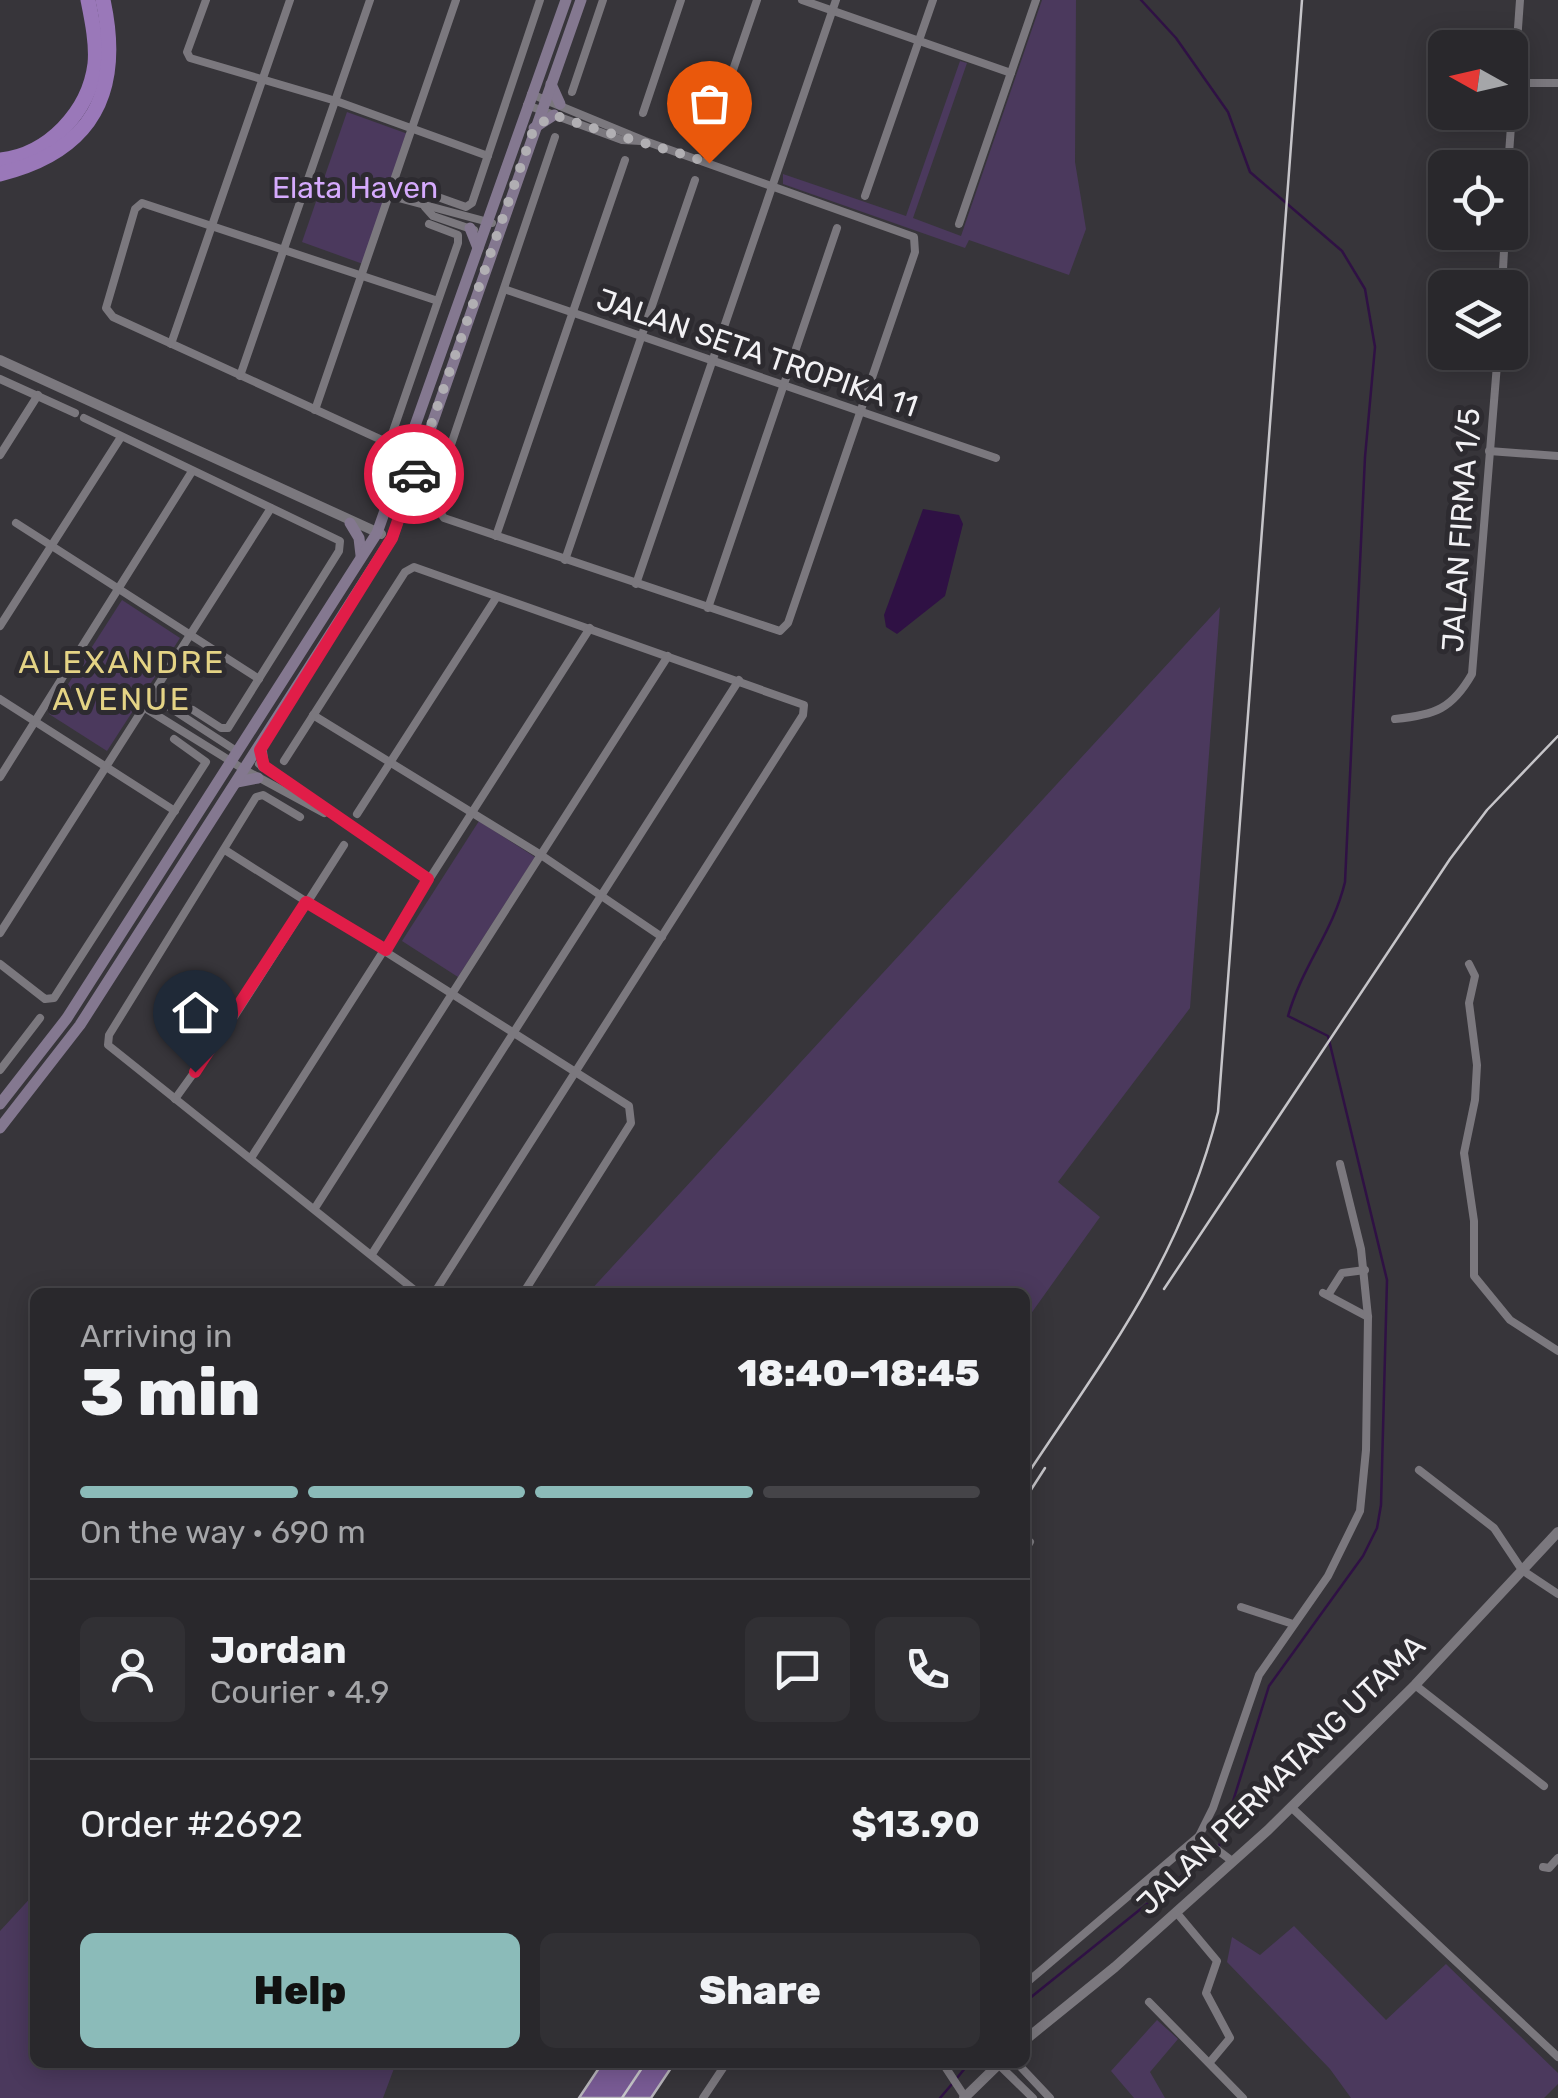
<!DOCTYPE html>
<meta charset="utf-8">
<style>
:root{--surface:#29282c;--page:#313034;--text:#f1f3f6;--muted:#a5a6a9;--line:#454448;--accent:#8bbbb9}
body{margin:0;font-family:Rubik,sans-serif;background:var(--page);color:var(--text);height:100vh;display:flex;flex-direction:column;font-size:38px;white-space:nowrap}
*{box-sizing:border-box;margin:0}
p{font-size:32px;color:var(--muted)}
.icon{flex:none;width:55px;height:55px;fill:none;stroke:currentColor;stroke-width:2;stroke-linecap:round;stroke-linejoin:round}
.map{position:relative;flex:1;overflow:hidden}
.side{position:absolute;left:30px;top:1288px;width:1000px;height:780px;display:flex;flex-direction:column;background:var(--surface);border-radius:15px;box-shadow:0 5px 25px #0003,0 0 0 2px var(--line)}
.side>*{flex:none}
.needle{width:65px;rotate:278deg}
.tools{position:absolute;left:1428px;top:30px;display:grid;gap:20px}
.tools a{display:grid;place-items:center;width:100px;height:100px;border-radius:15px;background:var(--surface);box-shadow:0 5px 25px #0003,0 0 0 2px var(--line);font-size:50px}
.pin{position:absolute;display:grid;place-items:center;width:85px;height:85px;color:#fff;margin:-102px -42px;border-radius:50% 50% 50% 0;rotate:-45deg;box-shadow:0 0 10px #0007}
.pin .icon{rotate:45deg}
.courier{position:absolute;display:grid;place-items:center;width:100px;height:100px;margin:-50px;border:8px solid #e11d48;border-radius:50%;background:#fff;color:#222;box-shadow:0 2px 12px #0007}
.summary em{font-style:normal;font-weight:800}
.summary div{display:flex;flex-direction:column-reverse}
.summary{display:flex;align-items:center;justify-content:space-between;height:170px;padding:0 50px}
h1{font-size:65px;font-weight:800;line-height:75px}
.bar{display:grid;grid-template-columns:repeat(4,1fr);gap:15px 10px;align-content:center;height:120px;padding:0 50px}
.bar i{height:12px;border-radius:8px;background:var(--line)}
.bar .active{background:var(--accent)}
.bar p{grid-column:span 4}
.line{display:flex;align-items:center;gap:25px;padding:0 50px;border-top:2px solid var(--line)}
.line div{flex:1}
.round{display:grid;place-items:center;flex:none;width:105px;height:105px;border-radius:15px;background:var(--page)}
.cta{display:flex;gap:20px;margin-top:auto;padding:20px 50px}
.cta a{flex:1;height:115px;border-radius:15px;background:var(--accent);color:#111;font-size:40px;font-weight:800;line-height:115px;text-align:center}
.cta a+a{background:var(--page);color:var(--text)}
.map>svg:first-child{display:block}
.green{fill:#4b395d}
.water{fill:#2f1144}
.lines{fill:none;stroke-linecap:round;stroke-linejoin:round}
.stream{stroke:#2f1144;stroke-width:2.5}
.building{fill:#795b95;stroke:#b7b4bb;stroke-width:2.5}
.minor{stroke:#7b787e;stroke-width:8}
.tertiary{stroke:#7b787e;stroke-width:10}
.secondary{stroke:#847890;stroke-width:11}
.motorway{stroke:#9a78b9;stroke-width:15}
.rail{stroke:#c6c5c9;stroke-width:2.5}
.done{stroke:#b1afb3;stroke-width:10;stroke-dasharray:0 18}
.route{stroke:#e11d48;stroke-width:12}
.labels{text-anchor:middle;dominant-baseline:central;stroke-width:10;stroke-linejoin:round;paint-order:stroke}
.park-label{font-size:30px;fill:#d5aafd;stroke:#2d2b30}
.street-label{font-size:30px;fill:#f2f1f4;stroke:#2d2b30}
.neighbourhood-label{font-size:32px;letter-spacing:2.5px;fill:#e4d385;stroke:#2d2b30}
</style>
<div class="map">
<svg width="1558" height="2098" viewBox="0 0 1558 2098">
<rect width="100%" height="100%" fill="#37353a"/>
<!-- green -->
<g class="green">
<polygon points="1042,0 1076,0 1075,162 1086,229 1069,275 969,240 965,248 783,184 783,174 906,216 960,61 967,63 913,218 961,236"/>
<polygon points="347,112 408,134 363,264 302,242"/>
<polygon points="122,600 180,638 107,751 49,714"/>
<polygon points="1220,607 1190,1008 1058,1182 1100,1217 1025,1322 1025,1292 589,1292"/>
<polygon points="479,821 535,857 458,977 402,941"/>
<polygon points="35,1893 35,2062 396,2063 383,2098 0,2098 0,1931"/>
<polygon points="1294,1926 1386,2020 1446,1964 1558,2073 1558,2084 1544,2098 1351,2098 1330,2069 1227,1962 1232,1937 1260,1955"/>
<polygon points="1157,2020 1178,2039 1150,2072 1165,2098 1134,2098 1111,2071"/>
</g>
<!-- water -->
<polygon class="water" points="923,509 959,515 963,524 945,596 897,634 886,627 884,615"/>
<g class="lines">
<!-- stream -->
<g class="stream">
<path d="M 1025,2002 L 1219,1846 L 1269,1686 L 1363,1556 L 1377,1528 L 1381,1505 L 1387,1280 L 1328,1036 L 1288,1016 C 1303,964 1333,932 1345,882 L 1365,457 L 1375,347 L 1365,289 L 1342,251 L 1250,172 L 1228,112 L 1176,38 L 1141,0"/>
<polyline points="957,2078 970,2062"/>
<polyline points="940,2098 952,2084"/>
</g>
</g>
<!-- building -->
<polygon class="building" points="603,2062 675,2062 651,2098 579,2098"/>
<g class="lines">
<!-- minor -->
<g class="minor">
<polyline points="206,0 187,52 190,58 336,101 488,156"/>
<polyline points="802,0 1011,73"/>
<polyline points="1515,83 1558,83"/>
<polyline points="572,92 603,0"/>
<polyline points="531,94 645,141 914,237 915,252 788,623 780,631 444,518 432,501 555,137"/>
<polyline points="527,105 622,140 641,141"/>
<polyline points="643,113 681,0"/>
<polyline points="709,140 757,0"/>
<polyline points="1508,168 1520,0"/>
<polyline points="391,196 492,223"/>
<polyline points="435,196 466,207 472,203 540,0"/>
<polyline points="865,196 933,0"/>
<polyline points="425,207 433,216 474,230"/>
<polyline points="429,224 458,235 458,243 392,434 384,441 113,317 106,308 135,209 142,203 438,301"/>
<polyline points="959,224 1036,0"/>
<polyline points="1502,288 1505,232"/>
<polyline points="504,289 996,458"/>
<polyline points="171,344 290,0"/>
<polyline points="240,376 370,0"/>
<polyline points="0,379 75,413"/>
<polyline points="315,410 456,0"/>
<polyline points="84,418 340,541 339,551 228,728 221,728 193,710"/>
<polyline points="1489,451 1558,456"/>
<polyline points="0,455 38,395"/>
<polyline points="16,523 259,679"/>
<polyline points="496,536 625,160"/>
<polyline points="565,560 695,180"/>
<polyline points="636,584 836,0"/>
<polyline points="708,608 837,228"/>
<polyline points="0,626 121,437"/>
<polyline points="152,696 238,752"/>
<polyline points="0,699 175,811"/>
<polyline points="145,708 245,770 324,813"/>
<polyline points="313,715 541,855 662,937"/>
<path d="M 1395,719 C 1435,715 1452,709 1472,674 L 1498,352"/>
<polyline points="284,761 405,572 414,567 804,705 803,715 435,1292"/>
<polyline points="259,764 429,879"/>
<polyline points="0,777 191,473"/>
<polyline points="357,814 496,598"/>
<polyline points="300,817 263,795 256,797 109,1035 108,1045 417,1292"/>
<polyline points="225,850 629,1106 631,1123 524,1292"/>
<polyline points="0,933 271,508"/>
<polyline points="0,964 45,999 54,998 206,762 174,739"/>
<polyline points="1469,964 1475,976 1469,1003 1477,1065 1475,1100 1464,1153 1474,1221 1474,1276 1510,1320 1558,1351"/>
<polyline points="0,1070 40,1018"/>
<polyline points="175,1099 234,1017 344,845"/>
<polyline points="251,1158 590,628"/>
<polyline points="315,1208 668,656"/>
<polyline points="372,1254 739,680"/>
<polyline points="1323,1293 1368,1317"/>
<polyline points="1328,1295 1342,1273 1365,1270"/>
<polyline points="1419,1470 1494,1528 1522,1570 1558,1594"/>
<polyline points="1025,1550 1030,1542"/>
<polyline points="1241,1607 1293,1624"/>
<polyline points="1415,1685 1544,1786"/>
<polyline points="1291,1807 1558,2057"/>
<polyline points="1199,1836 1232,1861"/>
<polyline points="1543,1867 1549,1868 1558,1858"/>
<polyline points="1176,1912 1217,1961 1206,1993 1230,2038 1210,2062"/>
<polyline points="1025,1984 1199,1836 1213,1808 1259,1675 1328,1576 1360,1511 1366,1450 1368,1317 1361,1249 1340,1164"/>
<polyline points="1149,2002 1243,2098"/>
<polyline points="942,2062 965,2097"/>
<polyline points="1016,2062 1050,2098"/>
<polyline points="999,2065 1033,2098"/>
<polyline points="703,2098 727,2062"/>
</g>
<!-- tertiary -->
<g class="tertiary">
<polyline points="0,360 381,534"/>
<polyline points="1025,2040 1115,1967 1268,1830 1415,1685 1558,1532"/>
<polyline points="964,2098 1001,2062"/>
</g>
<!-- secondary -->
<g class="secondary">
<polyline points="551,84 560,104"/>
<polyline points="534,128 554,115"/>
<polyline points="470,228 478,248"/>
<polyline points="350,523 359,538 361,555"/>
<polyline points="261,746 263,766"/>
<polyline points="237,782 258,778"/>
<polyline points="0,1104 67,1018 377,533 566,0"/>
<polyline points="0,1128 80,1025 392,538 581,0"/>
</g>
<!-- motorway -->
<g class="motorway">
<path d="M 0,160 C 48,155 89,112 95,64 C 97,44 92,20 88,0"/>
<path d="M 0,174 C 93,151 123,92 103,0"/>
</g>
<!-- rail -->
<g class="rail">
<polyline points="1164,1289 1450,859 1487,810 1558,736"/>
<path d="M 1025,1478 C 1107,1354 1181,1259 1218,1112 L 1302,0"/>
<polyline points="1025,1499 1045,1468"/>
<polyline points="622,2098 646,2062"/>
</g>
</g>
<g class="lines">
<!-- done -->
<path class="done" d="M 414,474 L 534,128 L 554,115 C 606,134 657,145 709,163"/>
<!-- route -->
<polyline class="route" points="195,1072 306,902 386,950 428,879 264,766 260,750 392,538 414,474"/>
</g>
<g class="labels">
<!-- park labels -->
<g class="park-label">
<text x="355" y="188">Elata Haven</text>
</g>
<!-- street labels -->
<g class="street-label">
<text transform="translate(757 353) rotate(19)">JALAN SETA TROPIKA 11</text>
<text transform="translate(1461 530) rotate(-86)">JALAN FIRMA 1/5</text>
<text transform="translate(1281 1775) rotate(-44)">JALAN PERMATANG UTAMA</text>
</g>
<!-- neighbourhood labels -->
<g class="neighbourhood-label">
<text x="122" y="662">ALEXANDRE<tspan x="122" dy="37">AVENUE</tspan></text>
</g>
</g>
</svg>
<div class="tools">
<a><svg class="needle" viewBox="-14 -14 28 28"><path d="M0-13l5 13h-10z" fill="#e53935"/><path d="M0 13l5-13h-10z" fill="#a5a6a9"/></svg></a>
<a><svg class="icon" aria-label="locate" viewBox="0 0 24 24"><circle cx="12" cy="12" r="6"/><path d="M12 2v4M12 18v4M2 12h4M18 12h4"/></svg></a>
<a><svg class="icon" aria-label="layers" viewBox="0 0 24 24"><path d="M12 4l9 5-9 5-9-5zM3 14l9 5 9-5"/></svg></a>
</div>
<div class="pin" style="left:709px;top:163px;background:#ea580c"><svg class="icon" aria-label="bag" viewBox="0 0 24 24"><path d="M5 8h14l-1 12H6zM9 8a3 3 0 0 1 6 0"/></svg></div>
<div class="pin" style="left:195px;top:1072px;background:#1f2937"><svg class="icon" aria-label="home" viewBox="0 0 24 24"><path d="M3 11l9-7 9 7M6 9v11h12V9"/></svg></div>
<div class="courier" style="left:414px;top:474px"><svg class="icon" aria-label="car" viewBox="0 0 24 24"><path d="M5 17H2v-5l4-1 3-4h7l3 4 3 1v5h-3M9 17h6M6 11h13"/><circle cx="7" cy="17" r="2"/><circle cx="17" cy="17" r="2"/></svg></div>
<section class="side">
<div class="summary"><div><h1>3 min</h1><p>Arriving in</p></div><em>18:40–18:45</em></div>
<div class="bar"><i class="active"></i><i class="active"></i><i class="active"></i><i></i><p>On the way · 690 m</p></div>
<div class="line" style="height:180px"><a class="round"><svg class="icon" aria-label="person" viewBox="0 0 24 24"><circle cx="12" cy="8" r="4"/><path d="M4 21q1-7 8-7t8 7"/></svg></a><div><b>Jordan</b><p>Courier · 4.9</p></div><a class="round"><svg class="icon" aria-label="chat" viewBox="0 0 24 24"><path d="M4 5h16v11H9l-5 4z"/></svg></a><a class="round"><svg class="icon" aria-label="phone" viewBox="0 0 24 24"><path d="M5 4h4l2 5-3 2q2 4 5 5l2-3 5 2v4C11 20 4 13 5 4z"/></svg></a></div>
<div class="line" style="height:130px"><div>Order #2692</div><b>$13.90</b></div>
<div class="cta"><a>Help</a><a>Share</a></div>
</section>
</div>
